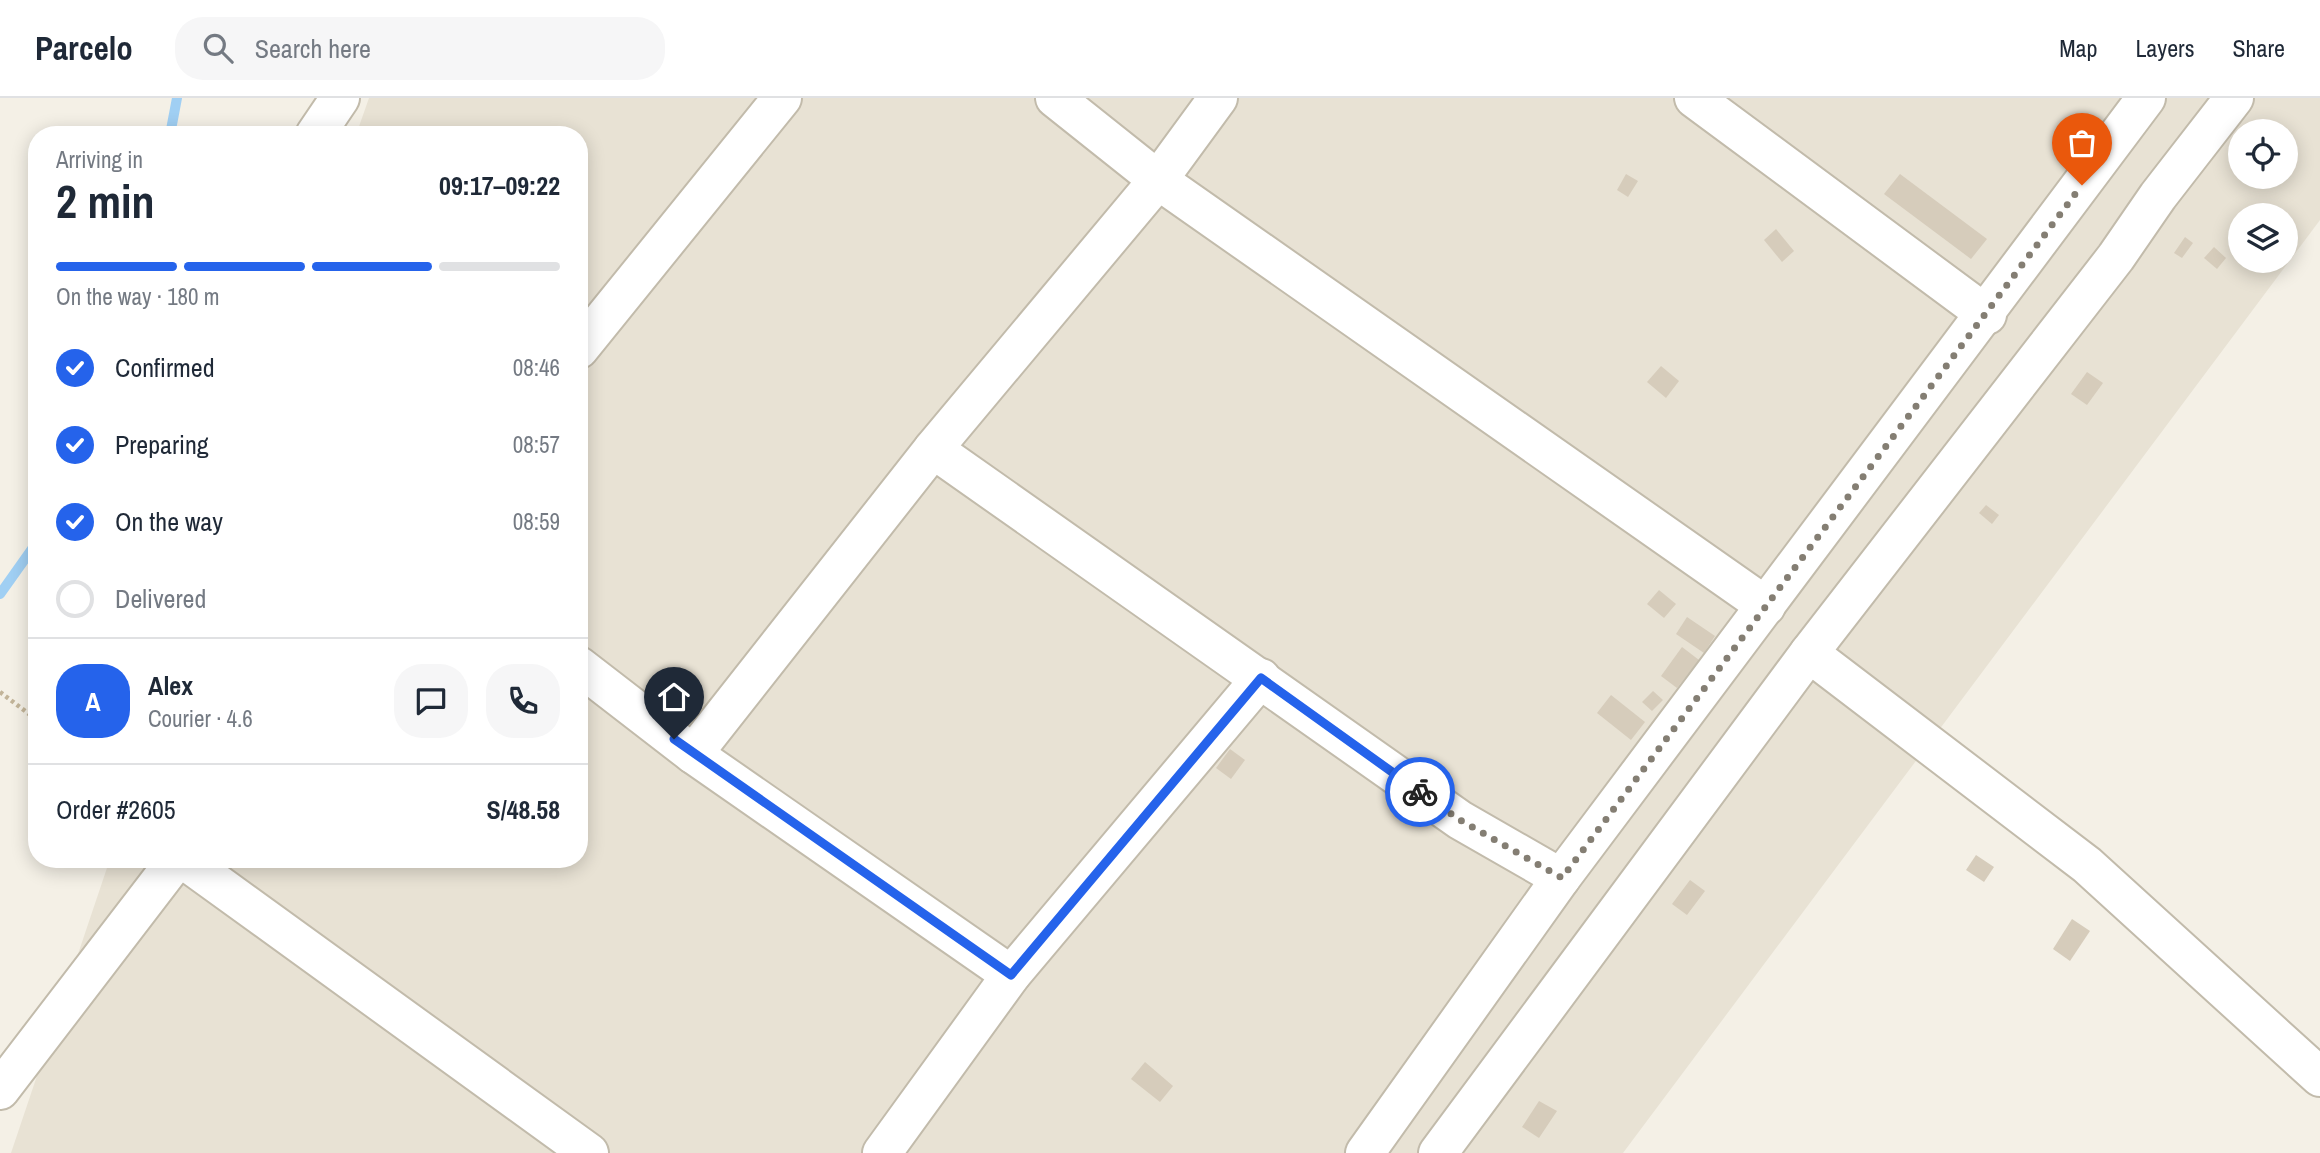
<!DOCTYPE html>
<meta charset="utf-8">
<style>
:root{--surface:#fff;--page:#f6f6f7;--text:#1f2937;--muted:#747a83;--line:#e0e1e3;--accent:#2563eb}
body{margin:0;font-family:"Archivo Narrow",sans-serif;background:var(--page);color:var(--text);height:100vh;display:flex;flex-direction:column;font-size:26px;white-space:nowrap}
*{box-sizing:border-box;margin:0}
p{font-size:23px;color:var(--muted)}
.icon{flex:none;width:38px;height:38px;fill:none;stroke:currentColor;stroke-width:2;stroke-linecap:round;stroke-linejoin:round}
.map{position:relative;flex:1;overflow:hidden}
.details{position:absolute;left:28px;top:28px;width:560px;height:742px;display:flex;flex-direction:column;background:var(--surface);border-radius:28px;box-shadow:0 4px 18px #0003}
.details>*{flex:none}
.buttons{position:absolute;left:2228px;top:21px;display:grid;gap:14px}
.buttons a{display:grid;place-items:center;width:70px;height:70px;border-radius:50%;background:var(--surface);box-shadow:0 4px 18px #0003;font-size:35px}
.pin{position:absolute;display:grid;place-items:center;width:60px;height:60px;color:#fff;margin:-72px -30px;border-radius:50% 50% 50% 0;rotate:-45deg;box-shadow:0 0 7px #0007}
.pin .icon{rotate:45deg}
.courier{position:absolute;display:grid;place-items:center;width:70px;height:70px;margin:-35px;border:5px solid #2563eb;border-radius:50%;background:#fff;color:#222;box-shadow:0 2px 9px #0007}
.summary em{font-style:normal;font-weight:700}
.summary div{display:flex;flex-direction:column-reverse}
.summary{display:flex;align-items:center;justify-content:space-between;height:119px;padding:0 28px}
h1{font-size:46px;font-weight:700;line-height:52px}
.bar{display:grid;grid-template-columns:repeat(4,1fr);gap:10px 7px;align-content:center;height:84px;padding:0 28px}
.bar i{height:9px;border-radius:5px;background:var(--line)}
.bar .selected{background:var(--accent)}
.bar p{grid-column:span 4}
.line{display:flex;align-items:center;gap:18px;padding:0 28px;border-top:2px solid var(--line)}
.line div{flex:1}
.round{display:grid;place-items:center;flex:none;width:74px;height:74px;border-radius:28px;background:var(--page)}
ol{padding:0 28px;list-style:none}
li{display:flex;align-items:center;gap:21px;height:77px}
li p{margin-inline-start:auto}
li .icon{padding:7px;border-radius:50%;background:var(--accent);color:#fff;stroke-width:4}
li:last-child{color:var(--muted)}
li i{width:38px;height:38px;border:4px solid var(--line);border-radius:50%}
header{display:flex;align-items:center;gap:42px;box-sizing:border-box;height:98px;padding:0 35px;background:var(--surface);border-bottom:2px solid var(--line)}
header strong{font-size:33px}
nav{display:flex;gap:38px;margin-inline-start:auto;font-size:24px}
.search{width:490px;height:63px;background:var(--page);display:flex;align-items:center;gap:18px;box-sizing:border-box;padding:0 24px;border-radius:28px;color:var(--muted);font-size:26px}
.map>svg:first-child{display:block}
.residential{fill:#e8e2d4;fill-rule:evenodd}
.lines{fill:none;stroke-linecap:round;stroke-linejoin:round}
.stream{stroke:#a0cff3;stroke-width:10}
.building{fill:#d6ccbb}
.minor-casing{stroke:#c2bbab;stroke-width:42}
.path{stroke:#c2b499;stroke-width:4.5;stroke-dasharray:3.5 3.5;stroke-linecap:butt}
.minor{stroke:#fff;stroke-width:38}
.done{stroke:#847e73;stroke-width:7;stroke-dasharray:0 12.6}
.route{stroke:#2563eb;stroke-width:9}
</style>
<header>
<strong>Parcelo</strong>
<div class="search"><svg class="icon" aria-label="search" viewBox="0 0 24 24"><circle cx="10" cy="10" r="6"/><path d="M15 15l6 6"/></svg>Search here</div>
<nav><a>Map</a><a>Layers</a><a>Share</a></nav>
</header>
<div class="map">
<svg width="2320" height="1055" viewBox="0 0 2320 1055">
<rect width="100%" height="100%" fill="#f4f0e6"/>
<!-- residential -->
<path class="residential" d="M 369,0 L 2320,0 L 2320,122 L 1623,1055 L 11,1055 L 110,761 L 579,761 L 579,37 L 356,37 ZM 2240,33 L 2286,33 L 2286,79 L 2240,79 ZM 2240,117 L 2286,117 L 2286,163 L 2240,163 Z"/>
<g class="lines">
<!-- stream -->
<g class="stream">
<polyline points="170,37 177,0"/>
<polyline points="0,496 37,444"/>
</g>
</g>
<!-- building -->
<g class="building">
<polygon points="1626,76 1638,83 1628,99 1617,92"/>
<polygon points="1900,76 1987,141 1971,161 1884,96"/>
<polygon points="1776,131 1794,153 1782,164 1764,142"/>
<polygon points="2185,139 2193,145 2182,160 2174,155"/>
<polygon points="2214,149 2226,160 2217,171 2204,160"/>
<polygon points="1661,268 1679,283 1666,300 1647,284"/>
<polygon points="2087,274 2103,285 2087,307 2071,296"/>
<polygon points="1986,407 1999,417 1992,426 1979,415"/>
<polygon points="1659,492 1676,506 1664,520 1647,506"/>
<polygon points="1687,519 1715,538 1704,555 1676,536"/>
<polygon points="1682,549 1699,562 1677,590 1661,578"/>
<polygon points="1653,593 1663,602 1652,613 1642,604"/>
<polygon points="1611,597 1645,624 1631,642 1597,615"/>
<polygon points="1230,651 1245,662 1231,681 1216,670"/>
<polygon points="1976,757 1994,769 1984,784 1966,772"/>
<polygon points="1690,782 1705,793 1687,817 1672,806"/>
<polygon points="2072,821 2090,833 2070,863 2053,851"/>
<polygon points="1145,964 1173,988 1160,1004 1131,981"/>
<polygon points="1539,1003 1557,1013 1539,1040 1522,1029"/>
</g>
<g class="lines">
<!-- minor casing -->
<g class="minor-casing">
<g id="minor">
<polyline points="1055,0 1158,82 1766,508"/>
<polyline points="1694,0 1987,217"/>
<polyline points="315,37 340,0"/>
<polyline points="579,251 782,0"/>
<polyline points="933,351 1460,722 1561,780"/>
<polyline points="1809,555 2087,767 2320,979"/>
<polyline points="579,568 693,656 1011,877"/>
<polyline points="693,656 933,351 1158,82 1218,0"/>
<polyline points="183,761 589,1055"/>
<polyline points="0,992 177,761"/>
<polyline points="882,1055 1011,877 1261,580"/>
<polyline points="1365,1055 1561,780 2146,0"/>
<polyline points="1438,1055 1809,555 2116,159 2158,98 2234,0"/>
</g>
</g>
<!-- path -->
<polyline class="path" points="0,594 37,622"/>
<!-- minor -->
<use href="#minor" class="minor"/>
</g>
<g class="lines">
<!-- done -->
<polyline class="done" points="1420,694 1460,722 1562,780 2082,87"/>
<!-- route -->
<polyline class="route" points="674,641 1011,877 1261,580 1420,694"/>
</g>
</svg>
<div class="buttons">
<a><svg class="icon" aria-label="locate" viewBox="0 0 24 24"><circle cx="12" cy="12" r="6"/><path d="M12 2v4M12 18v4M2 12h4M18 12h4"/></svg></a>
<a><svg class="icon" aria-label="layers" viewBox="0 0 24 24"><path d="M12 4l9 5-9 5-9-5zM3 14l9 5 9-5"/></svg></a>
</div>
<div class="pin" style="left:2082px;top:87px;background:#ea580c"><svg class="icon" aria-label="bag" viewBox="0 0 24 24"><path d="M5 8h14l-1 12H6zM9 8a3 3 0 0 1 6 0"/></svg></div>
<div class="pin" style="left:674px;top:641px;background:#1f2937"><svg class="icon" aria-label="home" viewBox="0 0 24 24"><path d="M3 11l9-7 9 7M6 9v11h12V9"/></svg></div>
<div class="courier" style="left:1420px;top:694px"><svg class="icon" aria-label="bike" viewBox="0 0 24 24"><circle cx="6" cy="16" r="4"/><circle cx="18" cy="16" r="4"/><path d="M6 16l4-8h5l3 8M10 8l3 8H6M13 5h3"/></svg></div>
<section class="details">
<div class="summary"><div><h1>2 min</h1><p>Arriving in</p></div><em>09:17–09:22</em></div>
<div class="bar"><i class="selected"></i><i class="selected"></i><i class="selected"></i><i></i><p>On the way · 180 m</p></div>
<ol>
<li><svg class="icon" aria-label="check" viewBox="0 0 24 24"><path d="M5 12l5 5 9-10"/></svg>Confirmed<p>08:46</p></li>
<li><svg class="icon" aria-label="check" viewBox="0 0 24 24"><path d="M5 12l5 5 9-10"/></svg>Preparing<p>08:57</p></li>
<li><svg class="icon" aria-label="check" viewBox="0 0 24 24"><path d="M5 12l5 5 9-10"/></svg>On the way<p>08:59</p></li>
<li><i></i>Delivered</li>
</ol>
<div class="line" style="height:126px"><b class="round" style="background:var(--accent);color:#fff">A</b><div><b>Alex</b><p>Courier · 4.6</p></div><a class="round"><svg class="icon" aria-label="chat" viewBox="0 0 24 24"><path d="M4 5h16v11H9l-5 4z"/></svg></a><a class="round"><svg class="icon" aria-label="phone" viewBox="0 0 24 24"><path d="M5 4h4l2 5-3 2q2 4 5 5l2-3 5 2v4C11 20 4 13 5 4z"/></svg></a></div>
<div class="line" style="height:91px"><div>Order #2605</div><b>S/48.58</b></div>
</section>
</div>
